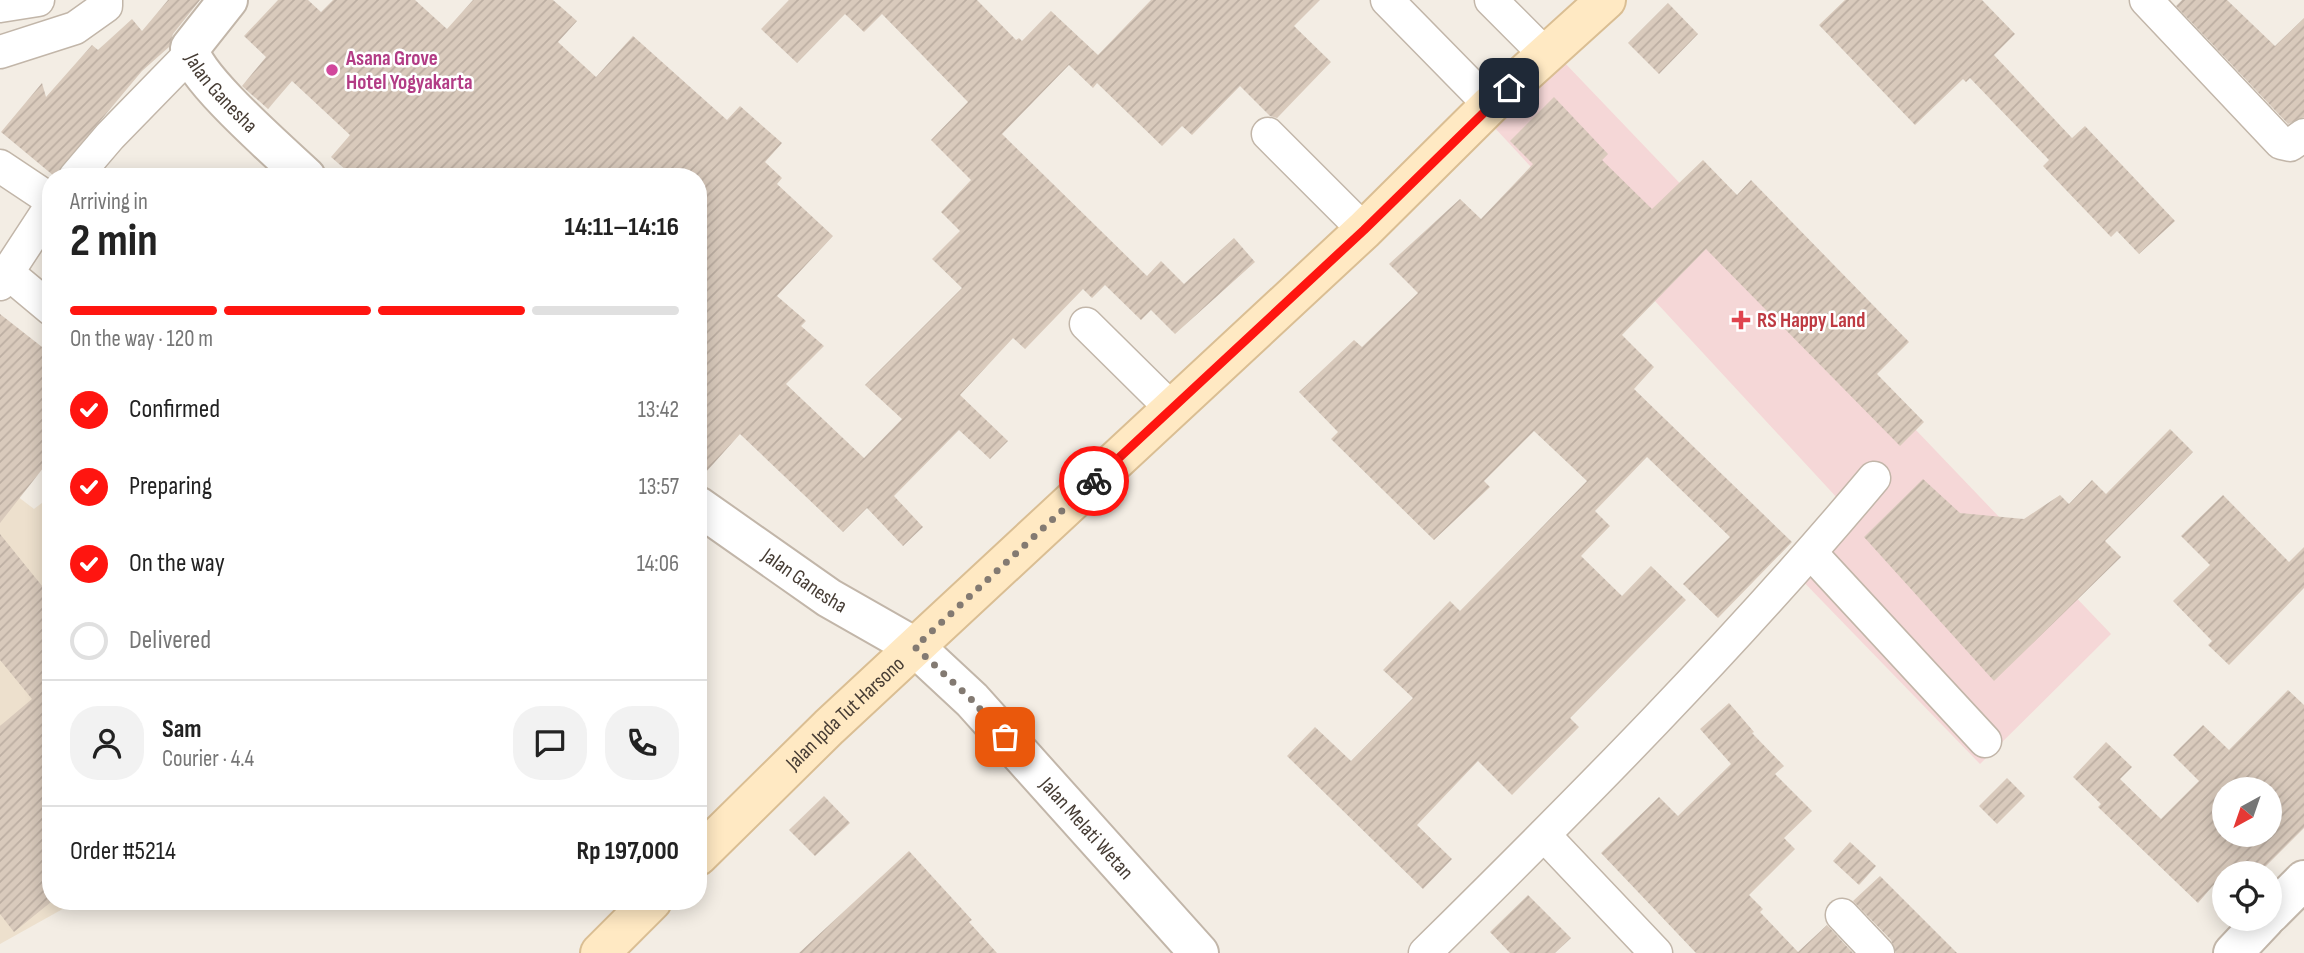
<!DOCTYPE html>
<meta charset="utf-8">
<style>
:root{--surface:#fff;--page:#f2f2f2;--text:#222;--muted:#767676;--line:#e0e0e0;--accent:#ff1510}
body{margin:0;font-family:"Sofia Sans Condensed",sans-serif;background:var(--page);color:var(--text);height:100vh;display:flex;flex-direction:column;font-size:26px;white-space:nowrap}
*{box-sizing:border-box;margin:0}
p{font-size:23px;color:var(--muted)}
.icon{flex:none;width:38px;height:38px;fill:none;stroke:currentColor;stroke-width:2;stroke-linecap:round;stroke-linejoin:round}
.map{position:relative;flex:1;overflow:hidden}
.sheet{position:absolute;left:42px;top:168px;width:665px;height:742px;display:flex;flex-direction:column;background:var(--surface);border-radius:28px;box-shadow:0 4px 18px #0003}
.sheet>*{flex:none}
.needle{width:46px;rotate:220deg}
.fabs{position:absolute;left:2212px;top:777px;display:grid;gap:14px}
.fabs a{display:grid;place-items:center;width:70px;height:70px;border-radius:50%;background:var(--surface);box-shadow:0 4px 18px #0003;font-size:35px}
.pin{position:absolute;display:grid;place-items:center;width:60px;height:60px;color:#fff;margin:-30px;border-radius:14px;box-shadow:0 4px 10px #0006}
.courier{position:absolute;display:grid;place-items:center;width:70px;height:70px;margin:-35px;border:5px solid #ff1510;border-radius:50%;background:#fff;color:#222;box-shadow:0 2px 9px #0007}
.headline em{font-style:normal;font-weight:700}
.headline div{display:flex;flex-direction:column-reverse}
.headline{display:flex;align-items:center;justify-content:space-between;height:119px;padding:0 28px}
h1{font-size:46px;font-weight:700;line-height:52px}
.bar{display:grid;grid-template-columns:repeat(4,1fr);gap:10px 7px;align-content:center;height:84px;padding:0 28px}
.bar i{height:9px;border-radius:5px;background:var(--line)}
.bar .selected{background:var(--accent)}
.bar p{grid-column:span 4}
.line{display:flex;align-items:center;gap:18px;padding:0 28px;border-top:2px solid var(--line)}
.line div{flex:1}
.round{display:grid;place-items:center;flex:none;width:74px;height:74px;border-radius:28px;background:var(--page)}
ol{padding:0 28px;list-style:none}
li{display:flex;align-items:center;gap:21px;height:77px}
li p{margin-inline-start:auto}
li .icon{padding:7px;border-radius:50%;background:var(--accent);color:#fff;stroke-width:4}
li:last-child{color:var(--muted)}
li i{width:38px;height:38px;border:4px solid var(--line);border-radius:50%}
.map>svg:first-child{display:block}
.education{fill:#ede0cd}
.medical{fill:#f5d7d7}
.building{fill:url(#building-hatch);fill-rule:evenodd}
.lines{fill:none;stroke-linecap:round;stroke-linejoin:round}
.minor-casing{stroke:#c2b6a9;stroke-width:35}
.tertiary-casing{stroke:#c2b6a9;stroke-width:42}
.secondary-casing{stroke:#dabe93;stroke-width:42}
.minor{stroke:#fff;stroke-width:32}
.tertiary{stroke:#fff;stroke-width:38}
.secondary{stroke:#ffe9c3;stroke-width:38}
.done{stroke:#837a72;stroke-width:7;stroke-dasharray:0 12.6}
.route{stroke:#ff1510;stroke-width:9}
.hotel-dot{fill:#d1479c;stroke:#fff;stroke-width:2.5}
.health-dot{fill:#e0444e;stroke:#fff;stroke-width:2.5}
.labels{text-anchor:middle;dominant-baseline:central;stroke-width:5;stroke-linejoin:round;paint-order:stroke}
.hotel-label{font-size:21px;font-weight:bold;fill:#b23c85;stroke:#fff;text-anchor:start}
.street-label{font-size:21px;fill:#463c34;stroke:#fff}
.health-label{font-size:21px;font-weight:bold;fill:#be3a42;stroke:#fff;text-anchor:start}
</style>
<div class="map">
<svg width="2304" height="953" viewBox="0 0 2304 953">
<defs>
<pattern id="building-hatch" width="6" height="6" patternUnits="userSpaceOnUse" patternTransform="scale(1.75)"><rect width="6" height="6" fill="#d9cabc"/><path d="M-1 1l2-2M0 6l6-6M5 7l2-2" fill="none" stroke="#bcaea2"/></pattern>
</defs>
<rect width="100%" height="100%" fill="#f3ede4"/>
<!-- education -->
<polygon class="education" points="0,483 34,509 51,496 51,901 77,901 0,944"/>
<!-- medical -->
<polygon class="medical" points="1562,60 2111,634 1980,764 1794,572 1851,513 1494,127"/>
<!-- building -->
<g class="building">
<polygon points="168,0 200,0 173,34 169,47 142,71 54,176 1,132 42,83 46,97 92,45 98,50 132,19 142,31"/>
<polygon points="278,0 308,0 321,12 333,0 415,0 447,29 473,0 553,0 577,21 558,42 596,77 633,36 727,120 740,106 782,143 765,162 782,178 777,184 833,236 777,296 806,321 801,326 824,346 786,384 864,458 902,419 865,385 962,288 932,259 960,231 941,212 971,180 931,140 968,102 882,14 864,32 845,14 797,63 761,29 789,0 977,0 1016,40 1019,38 1022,41 1051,11 1098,55 1151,0 1320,0 1294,26 1331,62 1277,118 1270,116 1240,86 1192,135 1182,126 1162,146 1097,83 1093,88 1069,65 1002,134 1147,276 1161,261 1184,284 1234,238 1255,262 1175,334 1151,310 1141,320 1105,285 1092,298 1083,289 1025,349 1013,338 960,395 1008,441 990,459 959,430 894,496 923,527 903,546 867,508 843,532 740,434 698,481 698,177 354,177 331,157 350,135 292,81 268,109 242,86 266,57 244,36"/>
<polygon points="1845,0 1982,0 2015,34 1994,55 2072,138 2085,126 2175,221 2139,254 2117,231 2111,237 2043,166 2049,160 1970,78 1966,82 1963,79 1915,125 1819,25"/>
<polygon points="2182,0 2227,0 2275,46 2304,18 2304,117 2288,124 2176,6"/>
<polygon points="1668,3 1698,34 1659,74 1628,43"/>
<polygon points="1554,97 1608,154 1602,160 1652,209 1703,160 1737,195 1751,180 1909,342 1877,374 1924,422 1900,446 1706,249 1622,335 1654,367 1634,389 1792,542 1718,618 1683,584 1730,537 1647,457 1595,511 1610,526 1581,556 1622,596 1651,566 1686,600 1570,718 1579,727 1512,795 1478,761 1417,825 1452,859 1423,889 1287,756 1315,727 1351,761 1413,698 1383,670 1450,601 1460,611 1587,481 1534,431 1484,481 1490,487 1434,540 1331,439 1338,432 1299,392 1354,340 1362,347 1418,293 1389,264 1460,199 1481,219 1533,164 1510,141"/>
<polygon points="0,314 51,354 51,458 0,523"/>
<polygon points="2170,429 2193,452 2105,541 2121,557 1994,681 1864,537 1923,479 1960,513 2024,519 2060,495 2069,504 2092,480 2106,494"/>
<polygon points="2223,495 2289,562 2304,547 2304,588 2229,665 2208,645 2212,641 2173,601 2210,565 2181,536"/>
<polygon points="0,534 51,597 51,902 14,932 0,914 0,726 32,699 0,660"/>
<path d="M 2288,690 L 2304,705 L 2304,828 L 2259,873 L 2224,873 L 2198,903 L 2098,807 L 2101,804 L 2073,777 L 2106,742 L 2132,767 L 2120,779 L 2161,819 L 2199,781 L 2173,755 L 2203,725 L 2229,750 ZM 2224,789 L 2270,789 L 2270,835 L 2224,835 Z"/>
<polygon points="1729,703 1754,732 1752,733 1784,766 1775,774 1812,811 1784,838 1795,849 1749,895 1763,909 1760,912 1798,952 1827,925 1853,953 1696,953 1601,853 1659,797 1678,816 1731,764 1700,729"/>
<polygon points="2007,778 2025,796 1997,824 1979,806"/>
<polygon points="824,796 850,823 815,856 789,830"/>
<polygon points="1850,842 1876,866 1859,885 1833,861"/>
<polygon points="909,851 972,920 969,922 997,953 799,953"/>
<polygon points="1880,876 1957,953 1896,953 1891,940 1853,901"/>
<polygon points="1528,895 1571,938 1555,953 1510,953 1490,932"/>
</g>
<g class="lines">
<!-- minor casing -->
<g class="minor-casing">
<g id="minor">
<polyline points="1387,0 1490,105"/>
<polyline points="1491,0 1546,55"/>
<polyline points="2146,0 2281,143 2290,145 2304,135"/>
<polyline points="0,6 38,0"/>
<polyline points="0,52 75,28 106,6 106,0"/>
<polyline points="1268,134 1364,230"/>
<polyline points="0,166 51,200"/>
<polyline points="75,177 110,136 190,54"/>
<polyline points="9,274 51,309"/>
<polyline points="0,284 51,206"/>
<polyline points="1086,324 1172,409"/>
<polyline points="1811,553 1985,741"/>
<polyline points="1544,835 1656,953"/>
<polyline points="1842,915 1878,953"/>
<path d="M 1425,953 C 1580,800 1734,645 1874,478"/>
</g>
</g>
<!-- tertiary casing -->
<g class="tertiary-casing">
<g id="tertiary">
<path id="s1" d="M 228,0 L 190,48 C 188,73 284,156 306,177"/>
<path id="s2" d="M 698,506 L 829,598 L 915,647 L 972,700 L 1199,953"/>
<polyline points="2270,914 2304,880"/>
<polyline points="2233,953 2265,919"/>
</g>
</g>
<!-- secondary casing -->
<g class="secondary-casing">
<g id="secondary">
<path id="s3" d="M 698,856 L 829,727 L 1364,230 L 1490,105 L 1606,0"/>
<polyline points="600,953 652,901"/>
</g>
</g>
<!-- minor -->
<use href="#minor" class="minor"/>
<!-- tertiary -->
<use href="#tertiary" class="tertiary"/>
<!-- secondary -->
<use href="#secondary" class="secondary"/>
</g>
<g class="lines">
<!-- done -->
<polyline class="done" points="1005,737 972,700 915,647 1094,481"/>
<!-- route -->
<polyline class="route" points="1094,481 1364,230 1509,88"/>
</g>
<!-- markers -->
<circle class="hotel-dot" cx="332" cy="70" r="7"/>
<path class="health-dot" d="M1737.5 309.5h7v7h7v7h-7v7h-7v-7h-7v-7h7z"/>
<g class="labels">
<!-- hotel labels -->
<g class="hotel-label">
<text x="346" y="58">Asana Grove<tspan x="346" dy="24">Hotel Yogyakarta</tspan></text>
</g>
<!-- street labels -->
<g class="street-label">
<text stroke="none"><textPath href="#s1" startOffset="117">Jalan Ganesha</textPath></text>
<text stroke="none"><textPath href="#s2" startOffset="130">Jalan Ganesha</textPath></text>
<text stroke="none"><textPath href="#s3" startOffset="205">Jalan Ipda Tut Harsono</textPath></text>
<text stroke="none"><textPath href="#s2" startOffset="509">Jalan Melati Wetan</textPath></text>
</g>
<!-- health labels -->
<g class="health-label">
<text x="1757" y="320">RS Happy Land</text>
</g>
</g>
</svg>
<div class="fabs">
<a><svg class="needle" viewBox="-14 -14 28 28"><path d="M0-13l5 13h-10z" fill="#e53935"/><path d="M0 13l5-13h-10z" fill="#767676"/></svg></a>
<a><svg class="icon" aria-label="locate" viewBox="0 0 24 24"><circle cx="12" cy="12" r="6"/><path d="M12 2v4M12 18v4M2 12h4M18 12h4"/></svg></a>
</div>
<div class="pin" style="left:1005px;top:737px;background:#ea580c"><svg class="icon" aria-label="bag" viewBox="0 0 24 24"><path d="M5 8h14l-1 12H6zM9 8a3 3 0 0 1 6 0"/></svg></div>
<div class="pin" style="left:1509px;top:88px;background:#1f2937"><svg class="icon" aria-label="home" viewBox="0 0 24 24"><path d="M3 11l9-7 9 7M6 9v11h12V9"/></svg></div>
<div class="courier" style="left:1094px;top:481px"><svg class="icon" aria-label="bike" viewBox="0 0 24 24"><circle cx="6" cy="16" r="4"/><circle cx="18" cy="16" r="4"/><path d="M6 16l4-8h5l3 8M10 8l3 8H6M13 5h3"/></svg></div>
<section class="sheet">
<div class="headline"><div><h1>2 min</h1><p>Arriving in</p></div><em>14:11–14:16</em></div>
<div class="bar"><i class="selected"></i><i class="selected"></i><i class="selected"></i><i></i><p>On the way · 120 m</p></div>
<ol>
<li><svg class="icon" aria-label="check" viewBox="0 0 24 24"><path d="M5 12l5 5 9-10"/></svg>Confirmed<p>13:42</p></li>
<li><svg class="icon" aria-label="check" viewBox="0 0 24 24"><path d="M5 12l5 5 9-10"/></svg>Preparing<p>13:57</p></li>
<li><svg class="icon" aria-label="check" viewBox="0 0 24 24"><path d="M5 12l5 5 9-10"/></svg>On the way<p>14:06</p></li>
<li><i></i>Delivered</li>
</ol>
<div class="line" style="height:126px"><a class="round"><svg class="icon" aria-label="person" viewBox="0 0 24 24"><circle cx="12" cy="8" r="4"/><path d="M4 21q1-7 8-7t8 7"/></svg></a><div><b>Sam</b><p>Courier · 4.4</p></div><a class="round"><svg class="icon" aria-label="chat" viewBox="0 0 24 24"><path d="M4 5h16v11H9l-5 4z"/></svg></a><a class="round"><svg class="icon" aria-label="phone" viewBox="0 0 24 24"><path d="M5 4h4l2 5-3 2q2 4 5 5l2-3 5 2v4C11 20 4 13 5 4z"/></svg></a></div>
<div class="line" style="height:91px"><div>Order #5214</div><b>Rp 197,000</b></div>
</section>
</div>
